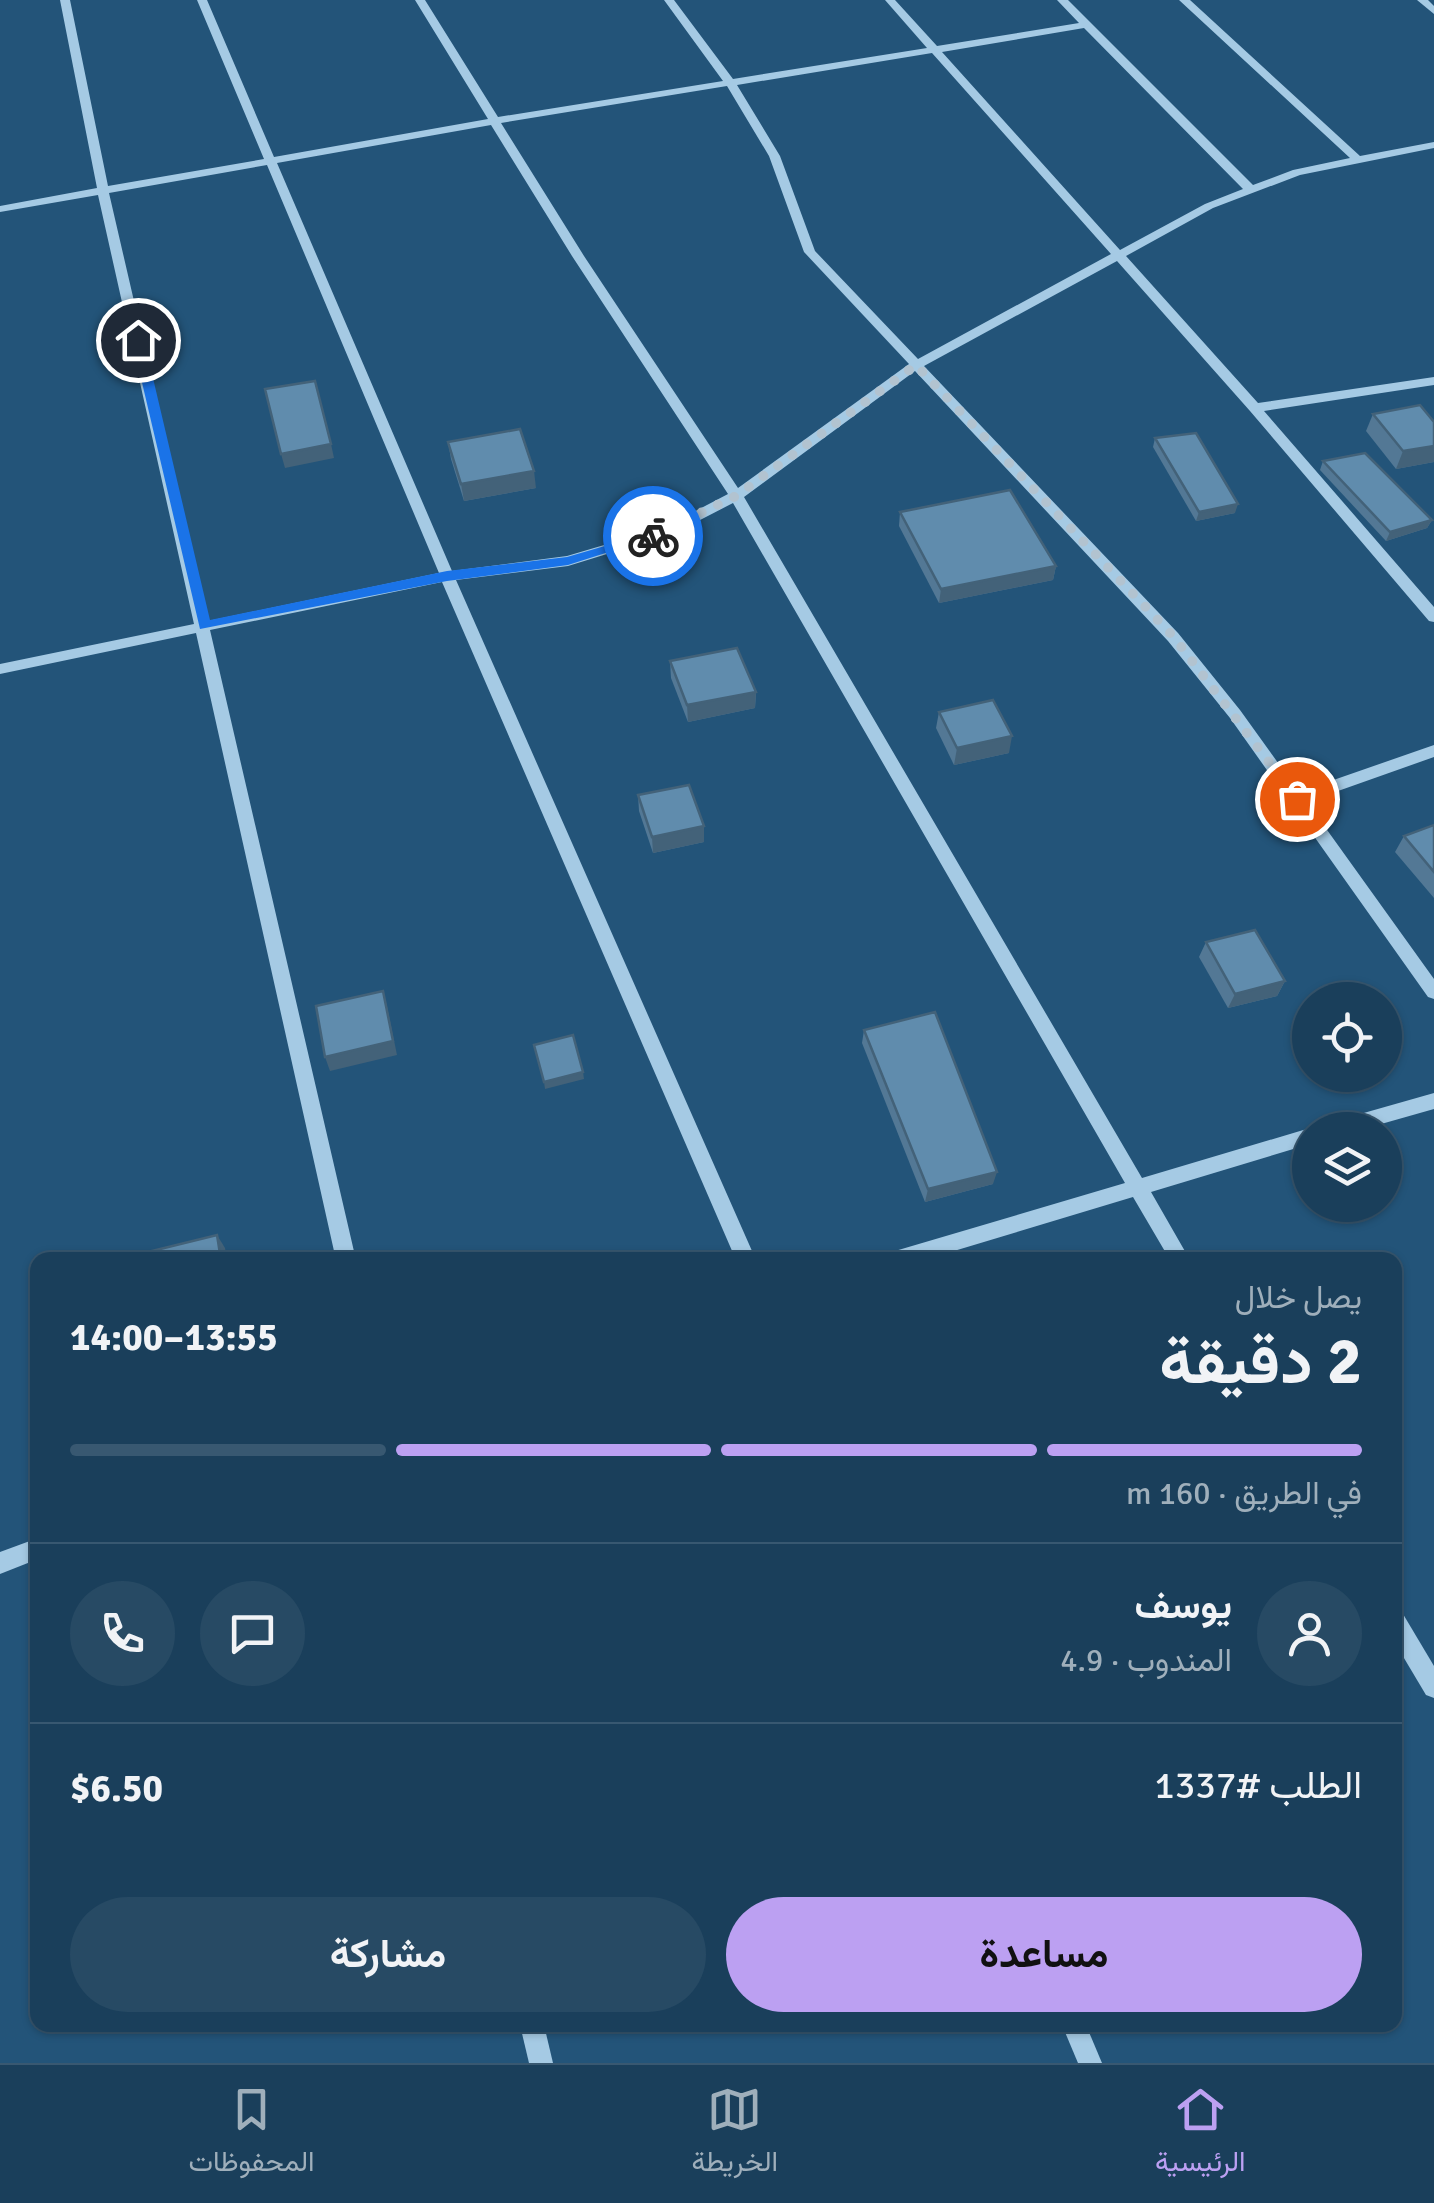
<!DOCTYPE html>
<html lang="ar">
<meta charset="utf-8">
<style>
:root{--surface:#1a3f5b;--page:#274a64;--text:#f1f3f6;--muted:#9fafbb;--line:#385871;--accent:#bca0f2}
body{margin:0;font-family:Signika,Vazirmatn,sans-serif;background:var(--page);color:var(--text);direction:rtl;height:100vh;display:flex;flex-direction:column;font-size:38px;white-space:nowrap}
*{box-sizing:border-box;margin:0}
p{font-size:32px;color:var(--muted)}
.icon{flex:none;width:55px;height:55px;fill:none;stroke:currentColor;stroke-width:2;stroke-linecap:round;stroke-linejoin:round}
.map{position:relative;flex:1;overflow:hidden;direction:ltr}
.details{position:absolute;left:30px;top:1252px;width:1372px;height:780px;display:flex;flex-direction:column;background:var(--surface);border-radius:20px;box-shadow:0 2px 8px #0004,0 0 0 2px var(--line);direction:rtl}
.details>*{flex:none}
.controls{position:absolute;left:1292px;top:982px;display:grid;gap:20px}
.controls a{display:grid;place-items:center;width:110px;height:110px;border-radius:50%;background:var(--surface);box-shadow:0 2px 8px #0004,0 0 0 2px var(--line);font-size:50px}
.pin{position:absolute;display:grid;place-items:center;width:85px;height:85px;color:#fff;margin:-42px;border:5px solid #fff;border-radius:50%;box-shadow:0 2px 10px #0007}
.courier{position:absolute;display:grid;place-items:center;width:100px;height:100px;margin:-50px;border:8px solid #1a73e8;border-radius:50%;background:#fff;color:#222;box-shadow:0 2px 12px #0007}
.summary em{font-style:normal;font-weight:700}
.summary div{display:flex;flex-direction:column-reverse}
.summary{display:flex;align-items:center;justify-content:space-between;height:170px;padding:0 40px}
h1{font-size:65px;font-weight:700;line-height:75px}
.bar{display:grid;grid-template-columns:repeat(4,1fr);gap:15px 10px;align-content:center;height:120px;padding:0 40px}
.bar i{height:12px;border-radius:8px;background:var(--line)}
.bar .on{background:var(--accent)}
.bar p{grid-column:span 4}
.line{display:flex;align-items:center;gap:25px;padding:0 40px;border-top:2px solid var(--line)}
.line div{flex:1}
.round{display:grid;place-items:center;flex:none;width:105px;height:105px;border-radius:52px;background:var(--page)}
.cta{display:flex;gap:20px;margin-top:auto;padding:20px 40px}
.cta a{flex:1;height:115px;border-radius:60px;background:var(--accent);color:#111;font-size:40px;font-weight:700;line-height:115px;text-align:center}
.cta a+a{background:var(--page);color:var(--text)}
.menu{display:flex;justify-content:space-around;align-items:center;height:140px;border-top:2px solid var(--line);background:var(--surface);font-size:28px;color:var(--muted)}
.menu a{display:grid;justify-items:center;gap:5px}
.menu .on{color:var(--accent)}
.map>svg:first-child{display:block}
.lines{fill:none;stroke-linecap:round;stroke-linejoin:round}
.minor{fill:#a5cae4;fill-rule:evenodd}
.wall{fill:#537895}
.shaded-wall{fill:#436279}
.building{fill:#608cad;stroke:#436279;stroke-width:2.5}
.route{fill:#1a73e8}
.done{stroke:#b2c3d0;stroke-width:10;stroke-dasharray:0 18}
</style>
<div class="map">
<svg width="1434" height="2063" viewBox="0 0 1434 2063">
<rect width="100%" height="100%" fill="#235479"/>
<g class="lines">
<!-- minor -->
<g class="minor">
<path d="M 60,0 L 70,0 L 108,186 L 264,159 L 197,0 L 207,0 L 274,157 L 488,119 L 415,0 L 425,0 L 498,117 L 723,81 L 664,0 L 674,0 L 733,79 L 927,48 L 885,0 L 895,0 L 937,46 L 1079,23 L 1057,0 L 1068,0 L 1253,185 L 1293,170 L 1350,158 L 1179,0 L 1190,0 L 1360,156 L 1434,142 L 1434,148 L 1300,175 L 1213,208 L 1126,256 L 1258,403 L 1434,377 L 1434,385 L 1264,411 L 1434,607 L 1434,622 L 1429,621 L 1250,411 L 1117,261 L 924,366 L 1178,633 L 1240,710 L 1299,792 L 1434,745 L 1434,757 L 1307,802 L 1434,979 L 1434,999 L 1428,997 L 1230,718 L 1168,641 L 915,371 L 744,497 L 1142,1178 L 1310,1128 L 1315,1130 L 1310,1130 L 1310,1144 L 1151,1192 L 1190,1260 L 1170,1260 L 1133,1197 L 924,1260 L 885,1260 L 888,1254 L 895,1251 L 1125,1183 L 733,503 L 675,533 L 568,566 L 456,580 L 756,1260 L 736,1260 L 442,582 L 210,630 L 356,1260 L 336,1260 L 196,633 L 0,674 L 0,664 L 194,624 L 98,195 L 0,212 L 0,206 L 97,188 ZM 1084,28 L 1243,189 L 1205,204 L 1120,250 L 942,52 ZM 932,53 L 1111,254 L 918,359 L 815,251 L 780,156 L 737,85 ZM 727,86 L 769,156 L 804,252 L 909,364 L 738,488 L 584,256 L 501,123 ZM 491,125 L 572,256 L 728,494 L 665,527 L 567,556 L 452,571 L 277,163 ZM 267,165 L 439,573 L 208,621 L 109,193 Z"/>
<polygon points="1417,0 1428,0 1434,6 1434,14"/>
<polygon points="1434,1093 1434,1109 1360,1130 1323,1130 1326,1124 1332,1122"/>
<polygon points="38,1538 38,1559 0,1574 0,1552"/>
<polygon points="1395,1611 1403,1614 1434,1666 1434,1698 1426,1695 1395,1643"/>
<polygon points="520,2025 544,2025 553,2063 529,2063"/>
<polygon points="1062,2025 1086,2025 1102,2063 1078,2063"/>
</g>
</g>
<!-- wall -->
<g class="wall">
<polygon points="1373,414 1434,422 1434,462 1396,469 1366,431"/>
<polygon points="1155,438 1235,513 1196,521 1153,447"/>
<polygon points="448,442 536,488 464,501 451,459"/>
<polygon points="1323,461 1432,520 1427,528 1386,541 1320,470"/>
<polygon points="900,512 1056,566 1053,580 939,603 899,526"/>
<polygon points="670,661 756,692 755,708 688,722 671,678"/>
<polygon points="939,712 1009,753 954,765 936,728"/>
<polygon points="638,795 704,842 653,853 639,811"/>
<polygon points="1434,825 1434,898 1395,852 1404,836"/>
<polygon points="1206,942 1285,981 1277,996 1228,1008 1199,957"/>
<polygon points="864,1030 993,1184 925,1202 862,1043"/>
</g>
<!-- shaded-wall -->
<g class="shaded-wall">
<polygon points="331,444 334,458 285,468 281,454"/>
<polygon points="1434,446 1434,462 1396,469 1403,451"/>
<polygon points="534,471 536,488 464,501 461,484"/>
<polygon points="1238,504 1235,513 1196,521 1199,512"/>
<polygon points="1432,520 1427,528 1386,541 1390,532"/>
<polygon points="1056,566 1053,580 939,603 941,589"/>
<polygon points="756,692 755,708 688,722 687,705"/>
<polygon points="1012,736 1009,753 954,765 957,748"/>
<polygon points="704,826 704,842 653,853 652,837"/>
<polygon points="1285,981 1277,996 1228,1008 1235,994"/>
<polygon points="383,991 387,1006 397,1055 330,1071 325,1057"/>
<polygon points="583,1072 584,1079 545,1089 544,1082"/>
<polygon points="997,1172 993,1184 925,1202 928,1189"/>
<polygon points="217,1235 225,1248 227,1260 221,1260"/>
</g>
<!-- building -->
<g class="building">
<polygon points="315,381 331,444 281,454 265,389"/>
<polygon points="1420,405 1434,422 1434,446 1403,451 1373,414"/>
<polygon points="520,429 534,471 461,484 448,442"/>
<polygon points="1196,433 1238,504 1199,512 1155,438"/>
<polygon points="1365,453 1432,520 1390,532 1323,461"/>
<polygon points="1010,490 1056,566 941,589 900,512"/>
<polygon points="737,648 756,692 687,705 670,661"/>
<polygon points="993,700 1012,736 957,748 939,712"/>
<polygon points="689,785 704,826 652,837 638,795"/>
<polygon points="1434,825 1434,872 1404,836"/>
<polygon points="1255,930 1285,981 1235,994 1206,942"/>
<polygon points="383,991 393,1041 325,1057 316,1006"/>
<polygon points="935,1012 997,1172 928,1189 864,1030"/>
<polygon points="573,1035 583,1072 544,1082 534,1045"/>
<polygon points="217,1235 221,1260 149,1260 148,1252"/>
</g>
<!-- route -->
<polygon class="route" points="138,336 144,340 210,620 447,571 567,557 653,532 659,536 568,565 447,581 200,629 132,340"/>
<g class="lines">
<!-- done -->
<polyline class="done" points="653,536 736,496 916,365 1173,636 1297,799"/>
</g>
</svg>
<div class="controls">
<a><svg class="icon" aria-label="locate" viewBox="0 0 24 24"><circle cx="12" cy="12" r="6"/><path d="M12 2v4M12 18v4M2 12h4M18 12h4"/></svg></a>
<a><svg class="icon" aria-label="layers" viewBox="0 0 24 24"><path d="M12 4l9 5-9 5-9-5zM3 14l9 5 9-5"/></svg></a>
</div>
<div class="pin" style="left:1297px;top:799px;background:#ea580c"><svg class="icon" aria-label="bag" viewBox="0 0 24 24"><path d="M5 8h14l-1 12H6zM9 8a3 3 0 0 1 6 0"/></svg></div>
<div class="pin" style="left:138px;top:340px;background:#1f2937"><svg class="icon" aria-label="home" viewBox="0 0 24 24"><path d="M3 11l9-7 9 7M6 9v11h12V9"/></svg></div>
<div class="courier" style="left:653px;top:536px"><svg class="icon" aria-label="bike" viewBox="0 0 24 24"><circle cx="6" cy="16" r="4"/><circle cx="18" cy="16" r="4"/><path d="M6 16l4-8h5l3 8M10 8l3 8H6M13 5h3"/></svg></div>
<section class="details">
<div class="summary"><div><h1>2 دقيقة</h1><p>يصل خلال</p></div><em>13:55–14:00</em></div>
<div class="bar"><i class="on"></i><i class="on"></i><i class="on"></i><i></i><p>في الطريق · 160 m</p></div>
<div class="line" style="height:180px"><a class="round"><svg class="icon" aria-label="person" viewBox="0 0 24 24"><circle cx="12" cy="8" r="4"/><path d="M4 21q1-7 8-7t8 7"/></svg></a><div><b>يوسف</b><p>المندوب · 4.9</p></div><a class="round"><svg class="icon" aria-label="chat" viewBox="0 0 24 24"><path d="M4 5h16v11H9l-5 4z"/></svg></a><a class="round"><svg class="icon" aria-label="phone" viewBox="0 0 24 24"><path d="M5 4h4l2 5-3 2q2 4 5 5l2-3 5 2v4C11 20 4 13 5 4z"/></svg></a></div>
<div class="line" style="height:130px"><div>الطلب #1337</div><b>$6.50</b></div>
<div class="cta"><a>مساعدة</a><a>مشاركة</a></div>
</section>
</div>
<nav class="menu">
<a class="on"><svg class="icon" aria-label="home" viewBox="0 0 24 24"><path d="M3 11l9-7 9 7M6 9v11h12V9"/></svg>الرئيسية</a>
<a><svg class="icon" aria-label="map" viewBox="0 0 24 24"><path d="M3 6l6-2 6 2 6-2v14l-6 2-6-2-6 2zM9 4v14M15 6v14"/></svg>الخريطة</a>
<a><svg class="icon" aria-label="saved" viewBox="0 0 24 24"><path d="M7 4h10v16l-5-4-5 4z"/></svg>المحفوظات</a>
</nav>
